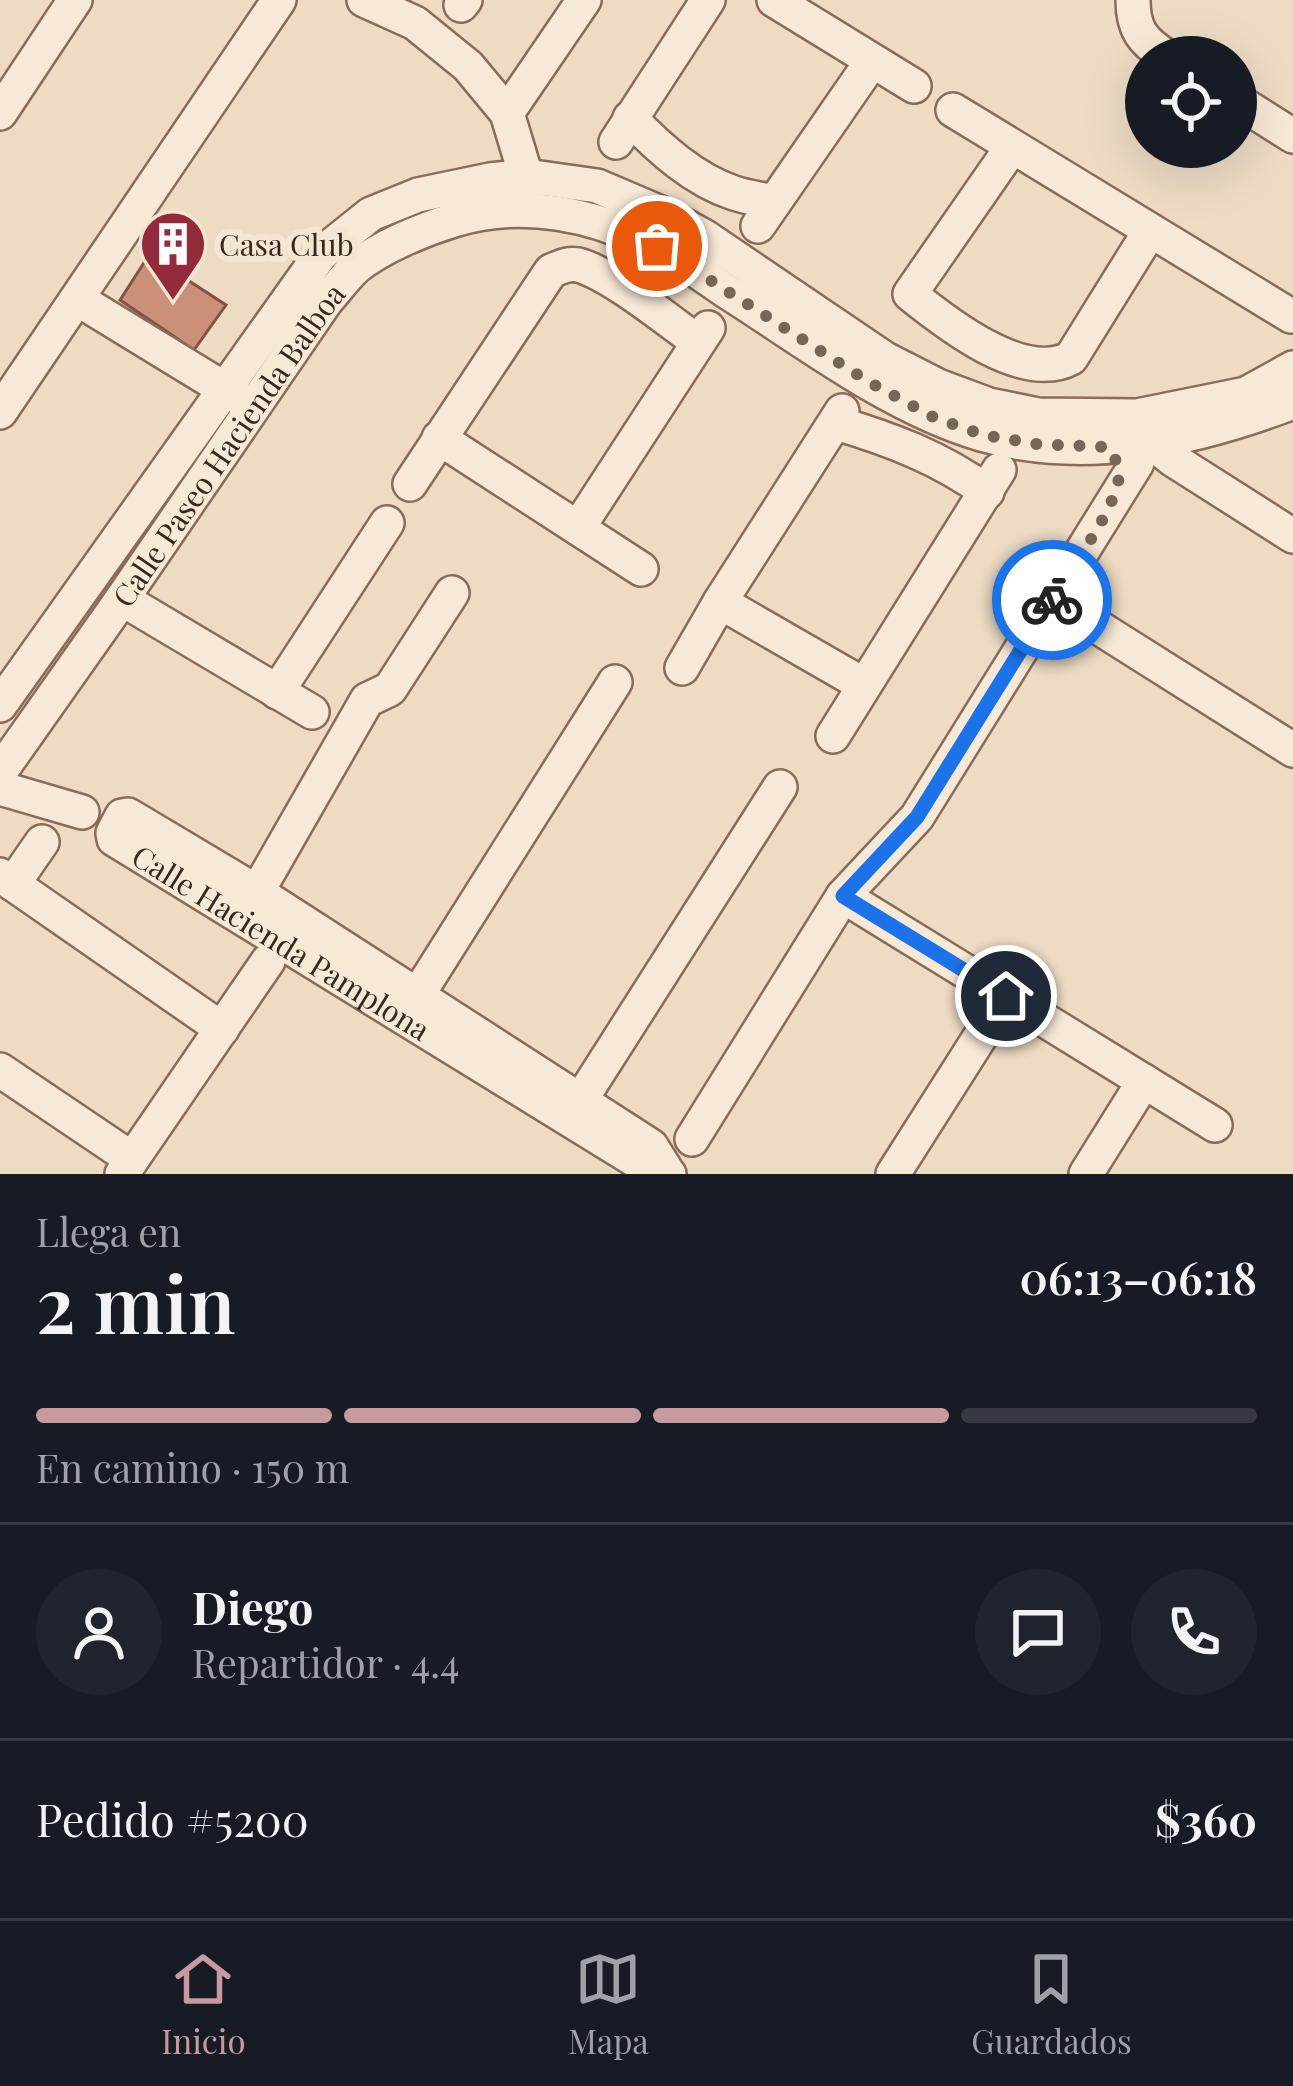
<!DOCTYPE html>
<html lang="es">
<meta charset="utf-8">
<style>
:root{--surface:#171b24;--page:#20242c;--text:#f1f3f6;--muted:#9ea1a6;--line:#363941;--accent:#c799a1}
body{margin:0;font-family:"Playfair Display",serif;background:var(--page);color:var(--text);height:100vh;display:flex;flex-direction:column;font-size:45px;white-space:nowrap}
*{box-sizing:border-box;margin:0}
p{font-size:39px;color:var(--muted)}
.icon{flex:none;width:66px;height:66px;fill:none;stroke:currentColor;stroke-width:2;stroke-linecap:round;stroke-linejoin:round}
.map{position:relative;height:1174px;overflow:hidden}
.details{display:flex;flex-direction:column;background:var(--surface);flex:1}
.details>*{flex:none}
.buttons{position:absolute;left:1125px;top:36px;display:grid;gap:24px}
.buttons a{display:grid;place-items:center;width:132px;height:132px;border-radius:50%;background:var(--surface);box-shadow:0 12px 48px #0002;font-size:60px}
.pin{position:absolute;display:grid;place-items:center;width:102px;height:102px;color:#fff;margin:-51px;border:6px solid #fff;border-radius:50%;box-shadow:0 3px 12px #0007}
.courier{position:absolute;display:grid;place-items:center;width:120px;height:120px;margin:-60px;border:9px solid #1a73e8;border-radius:50%;background:#fff;color:#222;box-shadow:0 3px 15px #0007}
.head em{font-style:normal;font-weight:600}
.head div{display:flex;flex-direction:column-reverse}
.head{display:flex;align-items:center;justify-content:space-between;height:204px;padding:0 36px}
h1{font-size:78px;font-weight:600;line-height:90px}
.bar{display:grid;grid-template-columns:repeat(4,1fr);gap:18px 12px;align-content:center;height:144px;padding:0 36px}
.bar i{height:15px;border-radius:9px;background:var(--line)}
.bar .active{background:var(--accent)}
.bar p{grid-column:span 4}
.line{display:flex;align-items:center;gap:30px;padding:0 36px;border-top:3px solid var(--line)}
.line div{flex:1}
.round{display:grid;place-items:center;flex:none;width:126px;height:126px;border-radius:63px;background:var(--page)}
.tab-bar{display:flex;justify-content:space-around;align-items:center;height:168px;border-top:3px solid var(--line);background:var(--surface);font-size:33px;color:var(--muted)}
.tab-bar a{display:grid;justify-items:center;gap:6px}
.tab-bar .active{color:var(--accent)}
.map>svg:first-child{display:block}
.building{fill:#cb9079;stroke:#855240;stroke-width:3}
.lines{fill:none;stroke-linecap:round;stroke-linejoin:round}
.minor-casing{stroke:#876c5a;stroke-width:38}
.minor{stroke:#f8e9d6;stroke-width:33}
.done{stroke:#776658;stroke-width:12;stroke-dasharray:0 21.6}
.route{stroke:#1a73e8;stroke-width:15}
.labels{text-anchor:middle;dominant-baseline:central;stroke-width:12;stroke-linejoin:round;paint-order:stroke}
.poi-label{font-size:30px;fill:#37271e;stroke:#f5e6d2;text-anchor:start}
.street-label{font-size:30px;fill:#37271e;stroke:#f5e6d2}
</style>
<div class="map">
<svg width="1293" height="1174" viewBox="0 0 1293 1174">
<rect width="100%" height="100%" fill="#eddbc3"/>
<!-- building -->
<polygon class="building" points="149,255 226,305 194,350 120,300"/>
<g class="lines">
<!-- minor casing -->
<g class="minor-casing">
<g id="minor">
<polyline points="364,0 415,23 468,66 507,113 526,176 525,195"/>
<polyline points="774,0 914,86"/>
<path d="M 1133,0 C 1133,29 1142,41 1167,57"/>
<polyline points="461,5 465,0"/>
<polyline points="1236,100 1293,136"/>
<polyline points="953,110 1291,316"/>
<polyline points="0,113 75,0"/>
<polyline points="507,113 584,0"/>
<path d="M 630,118 C 659,148 694,180 734,193 C 746,197 760,199 773,202"/>
<polyline points="616,142 708,0"/>
<path d="M 1012,147 L 910,294 C 946,323 1023,384 1071,358 L 1150,231"/>
<polyline points="758,226 872,61"/>
<polyline points="79,300 241,399"/>
<polyline points="0,412 279,0"/>
<path d="M 836,423 C 890,439 941,458 987,492"/>
<polyline points="439,438 641,569"/>
<polyline points="1151,442 1172,459 1293,536"/>
<path d="M 410,484 L 551,271 C 561,267 568,263 578,265 C 610,273 670,322 698,342"/>
<polyline points="578,528 708,328"/>
<polyline points="1052,598 1293,750"/>
<polyline points="122,599 312,712"/>
<polyline points="720,602 864,685"/>
<polyline points="682,668 720,602 842,411"/>
<polyline points="277,692 387,523"/>
<polyline points="0,705 321,254 371,214 418,195 490,180 526,176 597,186 665,215 705,237 885,359 938,386 989,405 1038,415 1137,416 1246,394 1293,368"/>
<polyline points="833,736 999,470"/>
<path id="s1" d="M 0,772 L 122,599 L 326,301 C 336,290 345,277 356,267 C 380,247 424,229 454,220 C 522,199 595,214 657,247 C 681,259 704,276 726,291 C 805,341 890,407 981,434 C 1085,464 1194,440 1293,402"/>
<polyline points="0,788 82,812"/>
<polyline points="0,875 222,1029"/>
<polyline points="13,884 42,842"/>
<polyline points="257,892 367,700 390,689 452,593"/>
<polyline points="843,896 1215,1125"/>
<polyline points="417,996 615,682"/>
<polyline points="0,1070 132,1159"/>
<polyline points="580,1101 780,787"/>
<polyline points="692,1139 843,896 917,817 1137,463 1136,445"/>
<path id="s2" d="M 668,1173 L 651,1146 L 257,892 L 128,815 L 122,816 L 113,833 L 114,839 L 640,1163 L 669,1174"/>
<polyline points="122,1174 268,961"/>
<polyline points="893,1174 1006,996"/>
<polyline points="1086,1174 1144,1081"/>
</g>
</g>
<!-- minor -->
<use href="#minor" class="minor"/>
</g>
<g class="lines">
<!-- done -->
<path class="done" d="M 657,246 L 869,382 L 935,418 L 984,435 L 1037,444 L 1108,447 C 1113,456 1119,463 1119,473 C 1120,504 1069,571 1052,600"/>
<!-- route -->
<polyline class="route" points="1006,996 843,896 917,817 1052,600"/>
</g>
<!-- icons -->
<defs>
<g id="building-pin" transform="scale(3.45)"><path d="M0 17L-7.5 6A9.5 9.5 0 1 1 7.5 6Z" fill="#942b3a" stroke="#f5e6d2"/><path d="M-4-6H4V6H1V3H-1V6H-4ZM-2.5-4.3h1.7v1.8h-1.7ZM.8-4.3h1.7v1.8H.8ZM-2.5-1h1.7V.8h-1.7ZM.8-1h1.7V.8H.8Z" fill="#fff"/></g>
</defs>
<g fill-rule="evenodd">
<use href="#building-pin" x="173" y="244"/>
</g>
<g class="labels">
<!-- poi labels -->
<g class="poi-label">
<text x="219" y="244">Casa Club</text>
</g>
<!-- street labels -->
<g class="street-label">
<text stroke="none"><textPath href="#s1" startOffset="399">Calle Paseo Hacienda Balboa</textPath></text>
<text stroke="none"><textPath href="#s2" startOffset="879">Calle Hacienda Pamplona</textPath></text>
</g>
</g>
</svg>
<div class="buttons">
<a><svg class="icon" aria-label="locate" viewBox="0 0 24 24"><circle cx="12" cy="12" r="6"/><path d="M12 2v4M12 18v4M2 12h4M18 12h4"/></svg></a>
</div>
<div class="pin" style="left:657px;top:246px;background:#ea580c"><svg class="icon" aria-label="bag" viewBox="0 0 24 24"><path d="M5 8h14l-1 12H6zM9 8a3 3 0 0 1 6 0"/></svg></div>
<div class="pin" style="left:1006px;top:996px;background:#1f2937"><svg class="icon" aria-label="home" viewBox="0 0 24 24"><path d="M3 11l9-7 9 7M6 9v11h12V9"/></svg></div>
<div class="courier" style="left:1052px;top:600px"><svg class="icon" aria-label="bike" viewBox="0 0 24 24"><circle cx="6" cy="16" r="4"/><circle cx="18" cy="16" r="4"/><path d="M6 16l4-8h5l3 8M10 8l3 8H6M13 5h3"/></svg></div>
</div>
<section class="details">
<div class="head"><div><h1>2 min</h1><p>Llega en</p></div><em>06:13–06:18</em></div>
<div class="bar"><i class="active"></i><i class="active"></i><i class="active"></i><i></i><p>En camino · 150 m</p></div>
<div class="line" style="height:216px"><a class="round"><svg class="icon" aria-label="person" viewBox="0 0 24 24"><circle cx="12" cy="8" r="4"/><path d="M4 21q1-7 8-7t8 7"/></svg></a><div><b>Diego</b><p>Repartidor · 4.4</p></div><a class="round"><svg class="icon" aria-label="chat" viewBox="0 0 24 24"><path d="M4 5h16v11H9l-5 4z"/></svg></a><a class="round"><svg class="icon" aria-label="phone" viewBox="0 0 24 24"><path d="M5 4h4l2 5-3 2q2 4 5 5l2-3 5 2v4C11 20 4 13 5 4z"/></svg></a></div>
<div class="line" style="height:156px"><div>Pedido #5200</div><b>$360</b></div>
</section>
<nav class="tab-bar">
<a class="active"><svg class="icon" aria-label="home" viewBox="0 0 24 24"><path d="M3 11l9-7 9 7M6 9v11h12V9"/></svg>Inicio</a>
<a><svg class="icon" aria-label="map" viewBox="0 0 24 24"><path d="M3 6l6-2 6 2 6-2v14l-6 2-6-2-6 2zM9 4v14M15 6v14"/></svg>Mapa</a>
<a><svg class="icon" aria-label="saved" viewBox="0 0 24 24"><path d="M7 4h10v16l-5-4-5 4z"/></svg>Guardados</a>
</nav>
